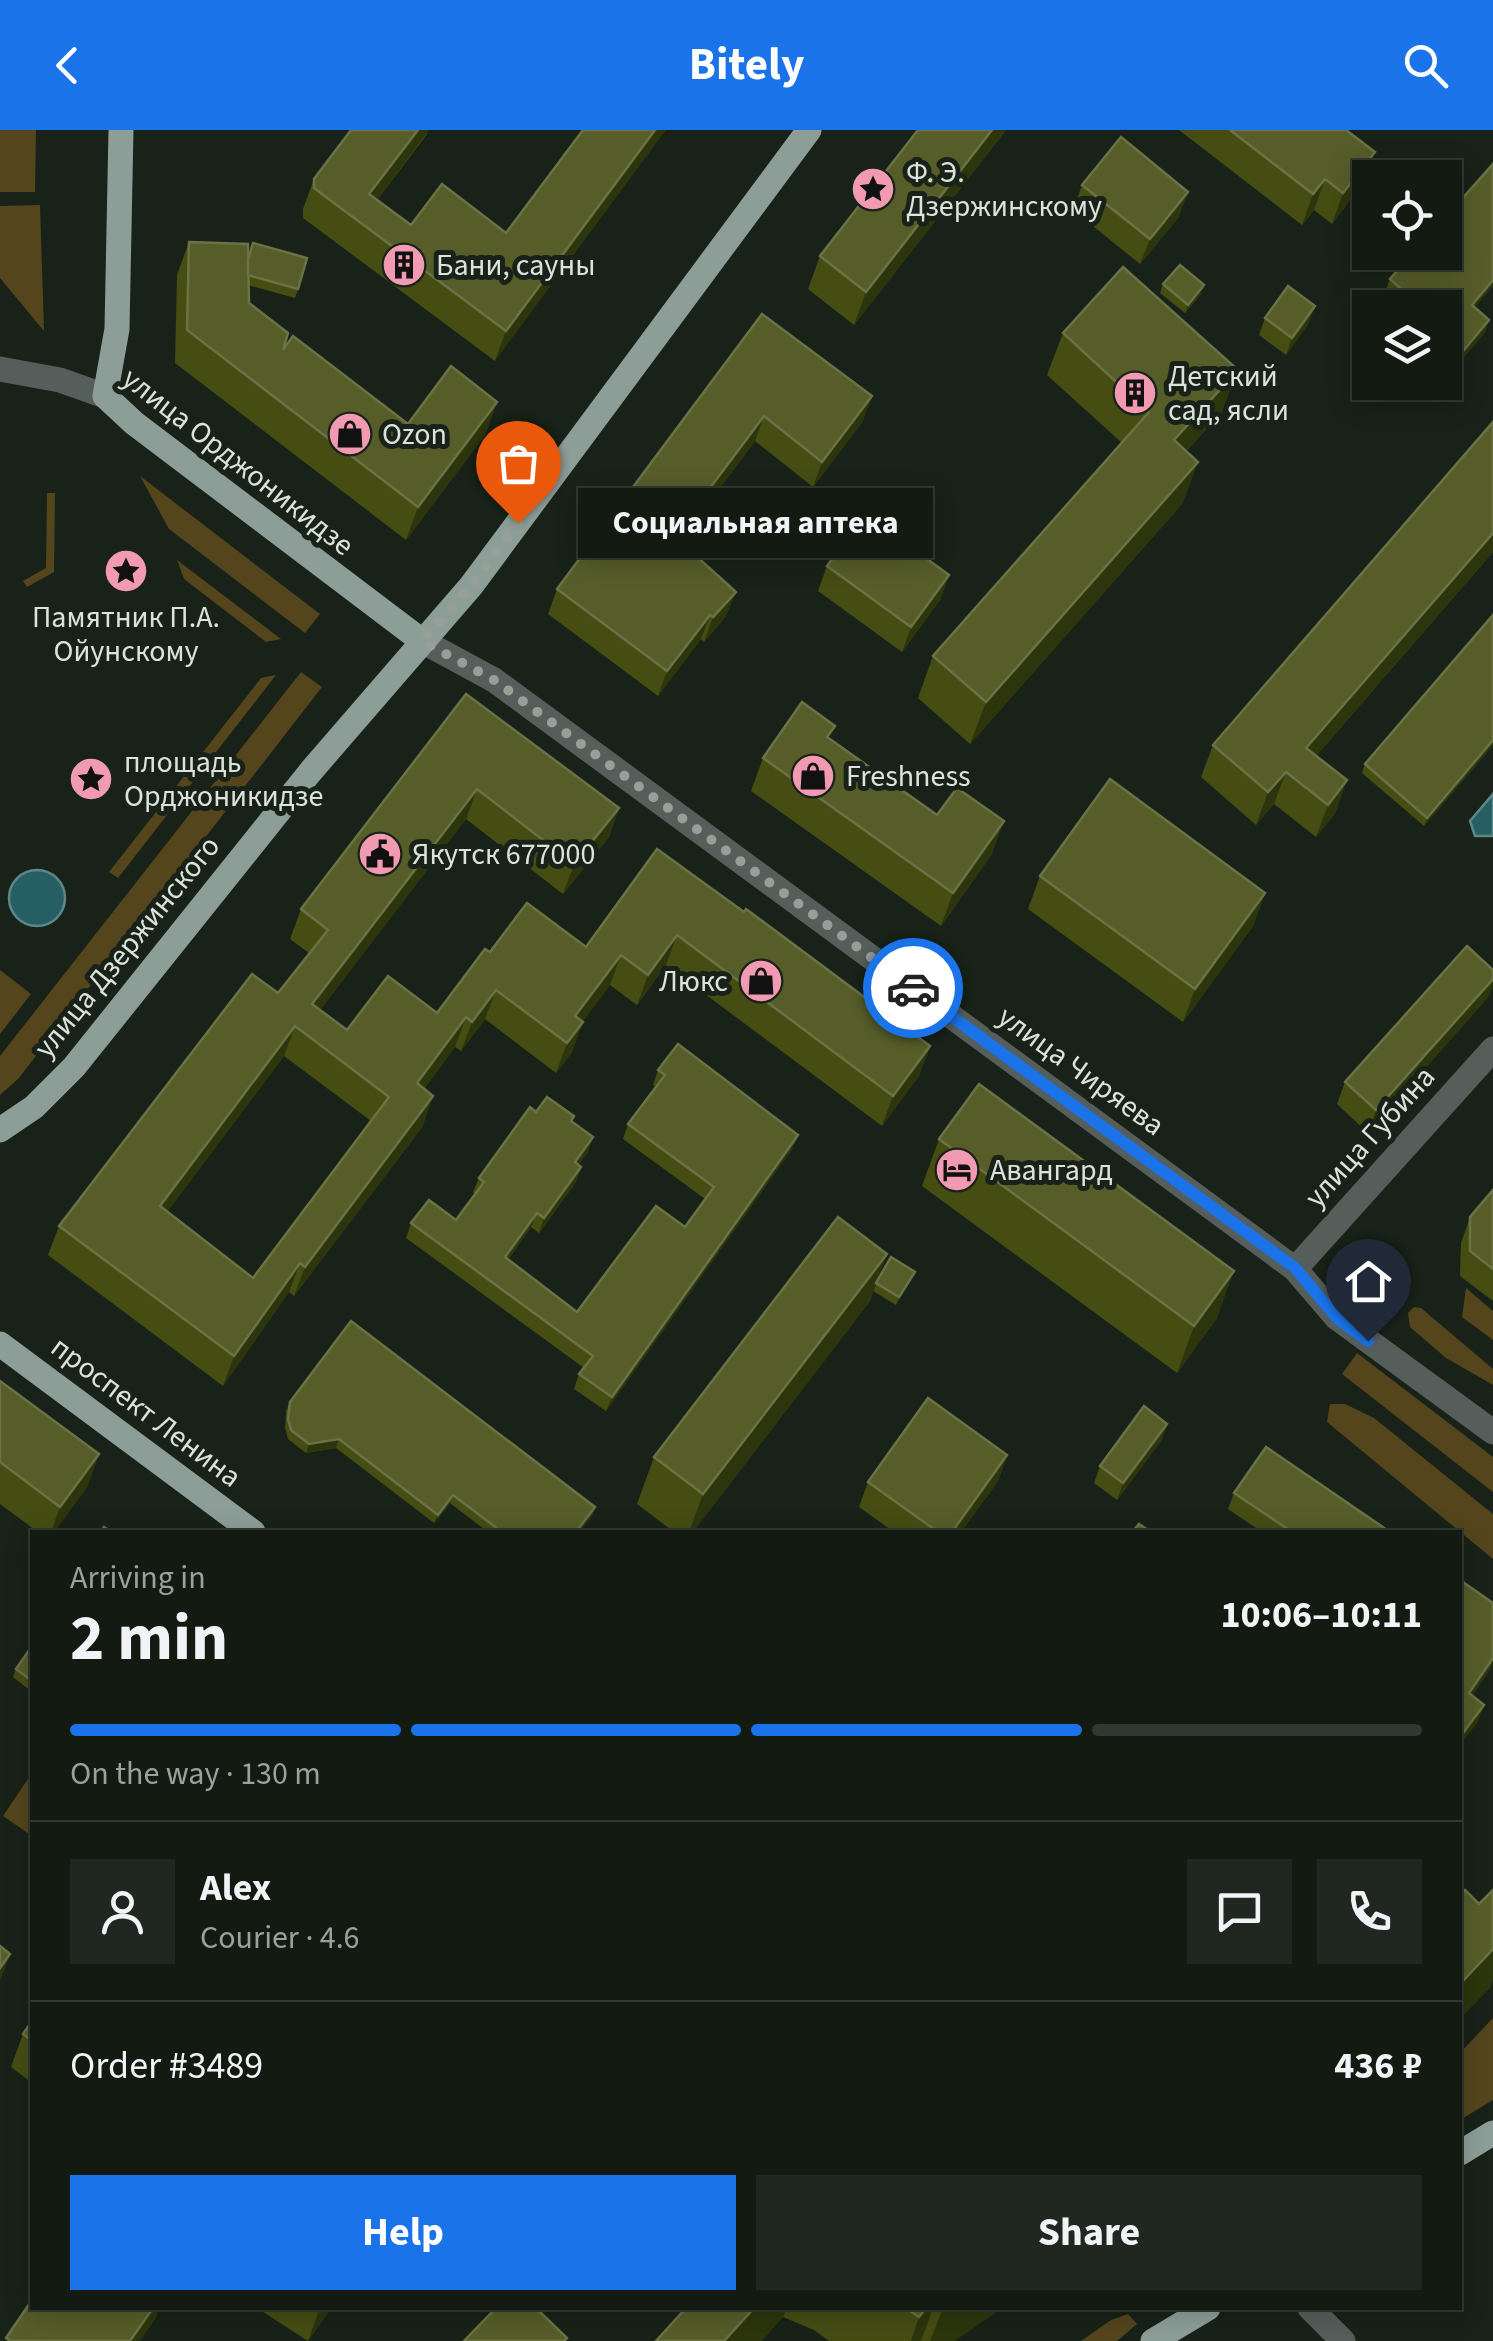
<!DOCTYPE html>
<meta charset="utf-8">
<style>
:root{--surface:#121a12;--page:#1f2720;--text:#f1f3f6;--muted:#9ca19f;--line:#313832;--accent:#1a73e8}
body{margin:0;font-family:"Source Sans 3",sans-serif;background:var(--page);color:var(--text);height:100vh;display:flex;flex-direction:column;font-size:38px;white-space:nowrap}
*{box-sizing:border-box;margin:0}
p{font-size:32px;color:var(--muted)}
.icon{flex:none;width:55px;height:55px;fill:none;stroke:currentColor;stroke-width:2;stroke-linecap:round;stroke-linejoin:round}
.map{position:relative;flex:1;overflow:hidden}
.side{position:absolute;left:30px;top:1400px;width:1432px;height:780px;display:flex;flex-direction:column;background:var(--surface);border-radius:0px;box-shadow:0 5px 25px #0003,0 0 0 2px var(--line)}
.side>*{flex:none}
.fabs{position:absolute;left:1352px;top:30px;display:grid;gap:20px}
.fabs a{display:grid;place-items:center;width:110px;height:110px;border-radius:0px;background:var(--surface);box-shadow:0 5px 25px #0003,0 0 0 2px var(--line);font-size:50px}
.pin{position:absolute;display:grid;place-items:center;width:85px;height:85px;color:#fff;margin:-102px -42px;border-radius:50% 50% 50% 0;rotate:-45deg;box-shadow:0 0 10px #0007}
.pin .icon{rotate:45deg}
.courier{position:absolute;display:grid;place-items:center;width:100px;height:100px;margin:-50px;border:8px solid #1a73e8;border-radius:50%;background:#fff;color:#222;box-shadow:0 2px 12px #0007}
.bubble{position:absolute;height:70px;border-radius:0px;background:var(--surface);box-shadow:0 5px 25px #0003,0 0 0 2px var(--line);font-size:32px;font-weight:700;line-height:70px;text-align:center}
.summary em{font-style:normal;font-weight:700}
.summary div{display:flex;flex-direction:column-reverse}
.summary{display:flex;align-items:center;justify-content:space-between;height:170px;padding:0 40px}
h1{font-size:65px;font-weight:700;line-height:75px}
.bar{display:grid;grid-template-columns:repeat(4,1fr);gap:15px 10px;align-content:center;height:120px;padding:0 40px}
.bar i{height:12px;border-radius:8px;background:var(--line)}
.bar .on{background:var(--accent)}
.bar p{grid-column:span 4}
.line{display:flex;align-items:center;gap:25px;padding:0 40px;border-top:2px solid var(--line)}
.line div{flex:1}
.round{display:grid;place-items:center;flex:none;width:105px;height:105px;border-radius:0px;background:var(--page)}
.primary-button{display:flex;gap:20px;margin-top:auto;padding:20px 40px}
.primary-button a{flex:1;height:115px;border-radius:0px;background:var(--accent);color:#fff;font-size:40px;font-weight:700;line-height:115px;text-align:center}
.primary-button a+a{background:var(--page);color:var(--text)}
header{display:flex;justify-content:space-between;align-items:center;height:130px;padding:0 40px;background:var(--accent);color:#fff;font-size:45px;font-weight:700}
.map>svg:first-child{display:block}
.green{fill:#54451d}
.water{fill:#265f63;stroke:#5d8787;stroke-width:2.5}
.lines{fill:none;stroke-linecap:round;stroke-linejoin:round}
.minor{stroke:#565e5b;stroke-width:25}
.major{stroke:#8d9e98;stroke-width:25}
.wall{fill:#464d13;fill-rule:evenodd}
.shaded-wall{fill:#2d350c}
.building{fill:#565d29;stroke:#6b7245;stroke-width:2.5;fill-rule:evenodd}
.done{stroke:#979f97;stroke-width:10;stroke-dasharray:0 18}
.route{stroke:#1a73e8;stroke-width:12}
.labels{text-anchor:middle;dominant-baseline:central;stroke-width:10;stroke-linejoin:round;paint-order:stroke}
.poi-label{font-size:30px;fill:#dce3dc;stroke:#182218;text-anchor:start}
.street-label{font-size:30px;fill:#dce3dc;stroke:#182218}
</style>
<header><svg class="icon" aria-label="back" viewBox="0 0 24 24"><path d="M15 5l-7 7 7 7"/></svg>Bitely<svg class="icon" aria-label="search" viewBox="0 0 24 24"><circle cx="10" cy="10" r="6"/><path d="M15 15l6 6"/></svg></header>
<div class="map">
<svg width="1493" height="2211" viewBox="0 0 1493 2211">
<rect width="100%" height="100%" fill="#182218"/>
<!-- green -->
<g class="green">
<polygon points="0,0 36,0 35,62 0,62"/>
<polygon points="40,75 44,201 0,148 0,76"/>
<polygon points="140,346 320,484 305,503 169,399"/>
<polygon points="47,363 55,363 54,442 27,457 23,451 46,438"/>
<polygon points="177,430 281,509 266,512 184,449"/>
<polygon points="301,542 322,557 18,949 0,965 0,926"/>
<polygon points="276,545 118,748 109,742 261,548"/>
<polygon points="0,840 31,864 0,904"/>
<polygon points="1466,1158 1493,1181 1493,1210 1462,1187"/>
<polygon points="1414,1177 1421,1178 1493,1239 1493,1255 1446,1228 1410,1197 1408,1183"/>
<polygon points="1357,1223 1493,1327 1493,1362 1342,1244"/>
<polygon points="1330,1274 1345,1274 1374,1288 1493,1384 1493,1429 1327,1292"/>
<polygon points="32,1643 32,1706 3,1686"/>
<polygon points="1493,1888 1493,1970 1460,1990 1460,1923"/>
<polygon points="1128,2184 1137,2194 1117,2211 1081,2211 1111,2190"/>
</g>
<!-- water -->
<g class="water">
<polygon points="1493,664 1493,706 1475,706 1470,691"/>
<circle cx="37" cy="768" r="28"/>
</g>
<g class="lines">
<!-- minor -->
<g class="minor">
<polyline points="0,239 60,250 105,266"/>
<polyline points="422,511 494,550 1295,1139 1337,1188 1493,1302"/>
<polyline points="1295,1139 1493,919"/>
<polyline points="1310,2178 1343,2211"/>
</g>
<!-- major -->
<g class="major">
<polyline points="121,0 117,199 105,266 134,293 422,511"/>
<polyline points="0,1000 34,977 74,937 311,641 471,456 809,0"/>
<polyline points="0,1214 253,1402"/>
<polyline points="1460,2023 1493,2003"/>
<polyline points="1153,2211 1208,2178"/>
</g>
</g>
<!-- wall -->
<g class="wall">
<polygon points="583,0 495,231 303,88 303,79 314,49 428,3 377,70 411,95 506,103"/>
<polygon points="1006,0 854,195 808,159 820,126"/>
<polygon points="1179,0 1346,0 1375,22 1363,53 1332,94 1314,80 1302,95"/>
<polygon points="1082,55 1179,87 1140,134 1073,80"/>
<polygon points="189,112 248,127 298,159 295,168 248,155 249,173 283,220 408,294 497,272 485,305 406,410 175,233 177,145"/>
<polygon points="1390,149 1475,178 1489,190 1485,202 1460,232 1445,219 1445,178 1405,178 1386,160"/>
<polygon points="1163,154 1201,164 1185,183 1160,163"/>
<polygon points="762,184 863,291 813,357 755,311 680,411 726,486 704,512 701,509 658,566 548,484 557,459"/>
<polygon points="1265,188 1309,193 1286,225 1259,205"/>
<polygon points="1063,203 1222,282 1186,321 1183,373 970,614 918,568 933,526 1122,313 1047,245"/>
<polygon points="1493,292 1493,422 1316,626 1336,682 1316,707 1274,674 1256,695 1201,647 1213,615"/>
<polygon points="901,393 896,407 949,445 940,470 902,522 818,461 827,436"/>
<path d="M 466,564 L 619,678 L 609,707 L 563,764 L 466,689 L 320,880 L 347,900 L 437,883 L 490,822 L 586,817 L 657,719 L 930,916 L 919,946 L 882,996 L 666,835 L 637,875 L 610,855 L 582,892 L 572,922 L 556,943 L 485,889 L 461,921 L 455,917 L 424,959 L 423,996 L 294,1166 L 289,1162 L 223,1256 L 48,1125 L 59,1096 L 278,863 L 309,823 L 290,809 L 301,779 ZM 284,926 L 371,991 L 253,1148 L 167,1082 Z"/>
<polygon points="830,609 992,724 941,796 751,661 763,628"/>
<polygon points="1493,615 1424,696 1362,643 1365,634"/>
<polygon points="1040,746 1265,763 1253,796 1183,892 1028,779"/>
<polygon points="1489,866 1368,1003 1337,974 1345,952"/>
<polygon points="658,940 798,1005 792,1019 606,1281 574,1259 579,1244 584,1238 406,1108 411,1093 456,1090 475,1064 473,1062 479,1048 536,982 574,986 572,992 588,1022 578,1035 581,1037 576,1052 539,1103 531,1097 508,1130 577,1182 685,1097 705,1069 623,1009 628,994 656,957 653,955"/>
<polygon points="939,1009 1217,1188 1177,1243 922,1056"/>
<polygon points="1493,1060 1493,1171 1460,1146 1461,1113 1470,1087"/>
<polygon points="878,1148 911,1150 896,1175 873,1161 870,1171 693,1402 674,1402 637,1374 654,1327"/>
<polygon points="0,1251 99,1324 87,1357 54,1402 38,1402 0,1374"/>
<polygon points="290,1272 595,1377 592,1386 579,1402 488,1402 450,1373 434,1393 336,1318 306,1323 288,1309 285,1298 286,1281"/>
<polygon points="1167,1294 1161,1311 1117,1370 1094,1353 1100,1336"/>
<polygon points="1007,1325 998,1351 961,1402 894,1402 859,1377 868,1352"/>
<polygon points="1234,1363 1390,1402 1262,1402 1228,1379"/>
<polygon points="32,1521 32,1562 13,1547 16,1539"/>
<polygon points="32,1891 32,1953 11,1937 23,1904"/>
<polygon points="257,2178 331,2178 308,2211"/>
<polygon points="686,2178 1002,2178 954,2211 829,2211 814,2200 783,2187"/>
</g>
<!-- shaded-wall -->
<g class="shaded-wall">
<polygon points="418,0 429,0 359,94 369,64"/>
<polygon points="655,0 666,0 495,231 506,201"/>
<polygon points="992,0 1006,0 854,195 866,162"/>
<polygon points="1375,22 1363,53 1332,94 1343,63"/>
<polygon points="1325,49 1314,80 1302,95 1313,64"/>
<polygon points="1188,62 1179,87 1140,134 1150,109"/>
<polygon points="1493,150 1493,156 1468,186 1472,175"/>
<polygon points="1204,155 1201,164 1185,183 1188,175"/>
<polygon points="1315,176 1309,193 1286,225 1292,208"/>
<polygon points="1489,190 1485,202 1460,232 1464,220"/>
<polygon points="1238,240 1222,282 1159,352 1174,310"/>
<polygon points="872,266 863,291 813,357 822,332"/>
<polygon points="497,272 485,305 406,410 418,377"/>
<polygon points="764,286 755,311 665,431 674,406"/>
<polygon points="1198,332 1183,373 970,614 986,572"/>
<polygon points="1493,403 1493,422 1294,651 1306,618"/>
<polygon points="949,445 940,470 902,522 911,497"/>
<polygon points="736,462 726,486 704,512 713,487"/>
<polygon points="710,485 701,509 658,566 667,541"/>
<polygon points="1493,610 1493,615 1424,696 1427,688"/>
<polygon points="1286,642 1274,674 1256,695 1268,662"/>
<polygon points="1347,650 1336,682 1316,707 1328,675"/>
<polygon points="477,659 466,689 302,904 312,874"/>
<polygon points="619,678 609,707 563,764 574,734"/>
<polygon points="1004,691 992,724 941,796 953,763"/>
<polygon points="1265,763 1253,796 1183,892 1195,859"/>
<polygon points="677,805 666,835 637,875 648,845"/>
<polygon points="621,825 610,855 567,913 575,886"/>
<polygon points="1493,849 1493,855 1489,866 1368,1003 1376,980"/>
<polygon points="496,860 485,889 461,921 472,892"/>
<polygon points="466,887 455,917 406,983 417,953"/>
<polygon points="583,892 572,922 556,943 567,913"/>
<polygon points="295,896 284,926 149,1106 160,1076"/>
<polygon points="930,916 919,946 882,996 893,966"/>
<polygon points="433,966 423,996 294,1166 305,1137"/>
<polygon points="798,1005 792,1019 606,1281 612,1267"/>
<polygon points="593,1007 588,1022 569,1047 575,1032"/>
<polygon points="581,1037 576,1052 539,1103 544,1088"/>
<polygon points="537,1083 531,1097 499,1142 505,1127"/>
<polygon points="887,1124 870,1171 693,1402 689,1402 703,1364"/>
<polygon points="300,1133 289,1162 223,1256 234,1226"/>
<polygon points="1234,1141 1217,1188 1177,1243 1194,1196"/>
<polygon points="915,1142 911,1150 896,1175 899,1167"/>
<polygon points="1167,1294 1161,1311 1117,1370 1123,1353"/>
<polygon points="339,1309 336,1318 306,1323 309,1314"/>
<polygon points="99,1324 87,1357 54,1402 51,1402 60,1377"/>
<polygon points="1007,1325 998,1351 961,1402 952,1402"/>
<polygon points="453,1365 450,1373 434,1393 438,1385"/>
<polygon points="595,1377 592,1386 579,1402 576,1402"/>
<polygon points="1493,1528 1493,1535 1463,1580 1469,1563"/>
<polygon points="1484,1575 1478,1592 1460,1615 1460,1607"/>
<polygon points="1493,1819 1493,1850 1490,1858 1460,1889 1460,1854"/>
<polygon points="10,1824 1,1849 0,1851 0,1838"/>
<polygon points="153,2178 159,2178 156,2188 140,2211 130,2211"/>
<polygon points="320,2178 331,2178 308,2211"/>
<polygon points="754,2178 787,2178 783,2187 762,2211 724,2211"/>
<polygon points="926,2178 933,2178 921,2211 911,2211 919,2187"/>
<polygon points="943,2178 1002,2178 954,2211 930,2211"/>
</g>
<!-- building -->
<g class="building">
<polygon points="351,0 418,0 369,64 411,95 442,54 506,103 583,0 655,0 506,201 314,58 314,49"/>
<polygon points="918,0 992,0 866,162 820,126"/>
<polygon points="1230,0 1346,0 1375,22 1343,63 1325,49 1313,64"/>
<polygon points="1121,7 1188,62 1150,109 1082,55"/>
<polygon points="1493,34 1493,150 1472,175 1489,190 1464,220 1445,204 1445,178 1422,178 1390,149 1414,122 1445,122 1445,88"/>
<polygon points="189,112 248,114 249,173 288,203 283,220 293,206 408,294 451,236 497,272 418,377 187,200"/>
<polygon points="253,113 307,128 298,159 248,145 248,130"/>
<polygon points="1180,135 1204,155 1188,175 1163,154"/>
<polygon points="1123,137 1238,240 1174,310 1198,332 986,572 933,526 1149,282 1063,203"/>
<polygon points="1288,156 1315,176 1292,208 1265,188"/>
<polygon points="762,184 872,266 822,332 764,286 674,406 736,462 713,487 710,485 667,541 557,459"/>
<polygon points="1493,292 1493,403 1306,618 1347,650 1328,675 1286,642 1268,662 1213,615"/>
<polygon points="877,369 901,393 893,404 949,445 911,497 827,436"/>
<polygon points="1493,485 1493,610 1427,688 1365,634"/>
<path d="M 466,564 L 619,678 L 574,734 L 477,659 L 312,874 L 347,900 L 388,846 L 437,883 L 485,819 L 490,822 L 527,773 L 586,817 L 657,719 L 744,782 L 746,779 L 930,916 L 893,966 L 677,805 L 648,845 L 621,825 L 575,886 L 583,892 L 567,913 L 496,860 L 472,892 L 466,887 L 417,953 L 433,966 L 305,1137 L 300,1133 L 234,1226 L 59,1096 L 252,844 L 278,863 L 328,800 L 301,779 ZM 295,896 L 389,967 L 253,1148 L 160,1076 Z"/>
<polygon points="802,572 835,596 827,607 937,685 957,658 1004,691 953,763 763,628"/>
<polygon points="1110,649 1265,763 1195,859 1040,746"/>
<polygon points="1467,816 1493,840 1493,849 1376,980 1345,952"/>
<polygon points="678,914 798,1005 612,1267 579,1244 593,1226 411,1093 429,1070 456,1090 484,1052 479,1048 530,977 536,982 547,967 574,986 571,991 593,1007 575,1032 581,1037 544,1088 537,1083 505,1127 577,1182 656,1076 685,1097 714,1057 628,994 665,945 658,940"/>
<polygon points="979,954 1234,1141 1194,1196 939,1009"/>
<polygon points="1493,1060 1493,1139 1470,1121 1470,1087"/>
<polygon points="838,1087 887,1124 703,1364 654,1327"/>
<polygon points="891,1127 915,1142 899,1167 876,1153"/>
<polygon points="351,1191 595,1377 576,1402 502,1402 453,1365 438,1385 339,1309 309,1314 291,1300 288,1289 290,1272"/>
<polygon points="0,1251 99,1324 60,1377 0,1332"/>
<polygon points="928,1268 1007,1325 952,1402 938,1402 868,1352"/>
<polygon points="1144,1276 1167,1294 1123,1353 1100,1336"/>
<polygon points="1266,1317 1390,1402 1292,1402 1234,1363"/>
<polygon points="1139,1394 1151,1402 1132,1402"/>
<polygon points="104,1397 112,1402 100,1402"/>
<polygon points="1460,1450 1493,1473 1493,1528 1469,1563 1484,1575 1460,1607"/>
<polygon points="30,1519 32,1521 32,1551 16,1539"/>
<polygon points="1465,1760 1479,1774 1493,1760 1493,1819 1460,1854 1460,1765"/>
<polygon points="0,1816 10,1824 0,1838"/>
<polygon points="32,1891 32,1911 23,1904"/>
<polygon points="32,2170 32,2178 153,2178 130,2211 10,2211 6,2208"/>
<polygon points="496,2178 536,2178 567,2208 564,2211 464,2211"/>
<polygon points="686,2178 754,2178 724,2211 656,2211"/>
<polygon points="906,2178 926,2178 919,2187"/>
</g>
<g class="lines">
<!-- done -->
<polyline class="done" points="518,393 471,456 422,511 494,550 913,858"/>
<!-- route -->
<polyline class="route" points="913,858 1295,1138 1337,1188 1368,1211"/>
</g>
<!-- icons -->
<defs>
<g id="sight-disc" transform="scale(2.25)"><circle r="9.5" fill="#f19ab2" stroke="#182218"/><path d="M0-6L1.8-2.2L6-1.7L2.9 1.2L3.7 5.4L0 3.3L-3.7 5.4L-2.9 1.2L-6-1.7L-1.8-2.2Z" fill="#111"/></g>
<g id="building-disc" transform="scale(2.25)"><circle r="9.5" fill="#f19ab2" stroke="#182218"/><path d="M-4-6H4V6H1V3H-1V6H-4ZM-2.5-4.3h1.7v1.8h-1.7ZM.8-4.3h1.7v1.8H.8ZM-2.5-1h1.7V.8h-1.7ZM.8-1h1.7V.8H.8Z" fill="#111"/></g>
<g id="shop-disc" transform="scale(2.25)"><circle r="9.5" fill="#f19ab2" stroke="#182218"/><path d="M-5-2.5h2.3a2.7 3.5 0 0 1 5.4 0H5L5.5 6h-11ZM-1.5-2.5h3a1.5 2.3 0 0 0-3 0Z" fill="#111"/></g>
<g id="civic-disc" transform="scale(2.25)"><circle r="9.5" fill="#f19ab2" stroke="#182218"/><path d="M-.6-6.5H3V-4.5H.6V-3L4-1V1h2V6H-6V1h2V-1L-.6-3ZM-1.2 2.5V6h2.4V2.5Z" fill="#111"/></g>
<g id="hotel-disc" transform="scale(2.25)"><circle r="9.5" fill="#f19ab2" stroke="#182218"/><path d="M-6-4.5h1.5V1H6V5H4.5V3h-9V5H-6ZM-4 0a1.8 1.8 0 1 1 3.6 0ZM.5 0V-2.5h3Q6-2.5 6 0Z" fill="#111"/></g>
</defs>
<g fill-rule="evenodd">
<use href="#sight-disc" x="873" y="59"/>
<use href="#building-disc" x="404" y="135"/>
<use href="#building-disc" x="1135" y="263"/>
<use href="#shop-disc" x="350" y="304"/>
<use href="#sight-disc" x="126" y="441"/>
<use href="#shop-disc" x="813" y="646"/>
<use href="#sight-disc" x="91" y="649"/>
<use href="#civic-disc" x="380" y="724"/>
<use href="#shop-disc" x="761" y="851"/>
<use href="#hotel-disc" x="957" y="1040"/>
</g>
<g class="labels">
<!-- poi labels -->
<g class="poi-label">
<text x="906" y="42">Ф. Э.<tspan x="906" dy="34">Дзержинскому</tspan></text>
<text x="436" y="135">Бани, сауны</text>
<text x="1168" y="246">Детский<tspan x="1168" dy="34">сад, ясли</tspan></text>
<text x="382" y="304">Ozon</text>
<text x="126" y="487" text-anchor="middle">Памятник П.А.<tspan x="126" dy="34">Ойунскому</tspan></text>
<text x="124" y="632">площадь<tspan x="124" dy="34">Орджоникидзе</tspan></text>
<text x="846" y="646">Freshness</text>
<text x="412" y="724">Якутск 677000</text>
<text x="728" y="851" text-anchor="end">Люкс</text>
<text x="990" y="1040">Авангард</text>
</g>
<!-- street labels -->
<g class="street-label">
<text transform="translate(238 332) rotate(38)">улица Орджоникидзе</text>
<text transform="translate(127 817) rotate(-51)">улица Дзержинского</text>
<text transform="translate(1081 941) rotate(36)">улица Чиряева</text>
<text transform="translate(1370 1007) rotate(-48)">улица Губина</text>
<text transform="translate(146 1282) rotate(37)">проспект Ленина</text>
</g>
</g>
</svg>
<div class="fabs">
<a><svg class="icon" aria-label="locate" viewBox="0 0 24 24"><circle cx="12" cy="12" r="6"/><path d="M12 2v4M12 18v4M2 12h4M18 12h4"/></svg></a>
<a><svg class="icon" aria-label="layers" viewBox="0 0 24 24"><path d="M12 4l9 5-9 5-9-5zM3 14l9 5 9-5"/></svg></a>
</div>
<div class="pin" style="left:518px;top:393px;background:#ea580c"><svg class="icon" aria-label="bag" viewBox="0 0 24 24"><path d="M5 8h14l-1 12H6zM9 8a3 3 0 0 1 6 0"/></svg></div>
<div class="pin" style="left:1368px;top:1211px;background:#1f2937"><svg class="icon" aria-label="home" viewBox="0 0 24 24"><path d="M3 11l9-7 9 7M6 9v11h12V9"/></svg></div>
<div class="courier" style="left:913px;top:858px"><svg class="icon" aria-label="car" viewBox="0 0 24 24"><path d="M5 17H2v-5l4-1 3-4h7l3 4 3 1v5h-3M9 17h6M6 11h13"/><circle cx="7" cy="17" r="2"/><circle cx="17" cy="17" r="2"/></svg></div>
<div class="bubble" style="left:578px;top:358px;width:355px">Социальная аптека</div>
<section class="side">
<div class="summary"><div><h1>2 min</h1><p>Arriving in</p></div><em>10:06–10:11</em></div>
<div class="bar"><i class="on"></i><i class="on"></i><i class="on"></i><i></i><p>On the way · 130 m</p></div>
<div class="line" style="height:180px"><a class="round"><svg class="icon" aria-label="person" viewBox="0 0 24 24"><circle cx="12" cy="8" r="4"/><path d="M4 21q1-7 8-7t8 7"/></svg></a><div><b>Alex</b><p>Courier · 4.6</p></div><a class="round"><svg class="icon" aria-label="chat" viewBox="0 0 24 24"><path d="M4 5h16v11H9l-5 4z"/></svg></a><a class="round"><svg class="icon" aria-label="phone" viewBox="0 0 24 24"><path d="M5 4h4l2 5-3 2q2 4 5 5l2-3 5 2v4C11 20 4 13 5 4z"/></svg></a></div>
<div class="line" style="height:130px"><div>Order #3489</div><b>436 ₽</b></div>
<div class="primary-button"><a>Help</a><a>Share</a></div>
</section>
</div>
